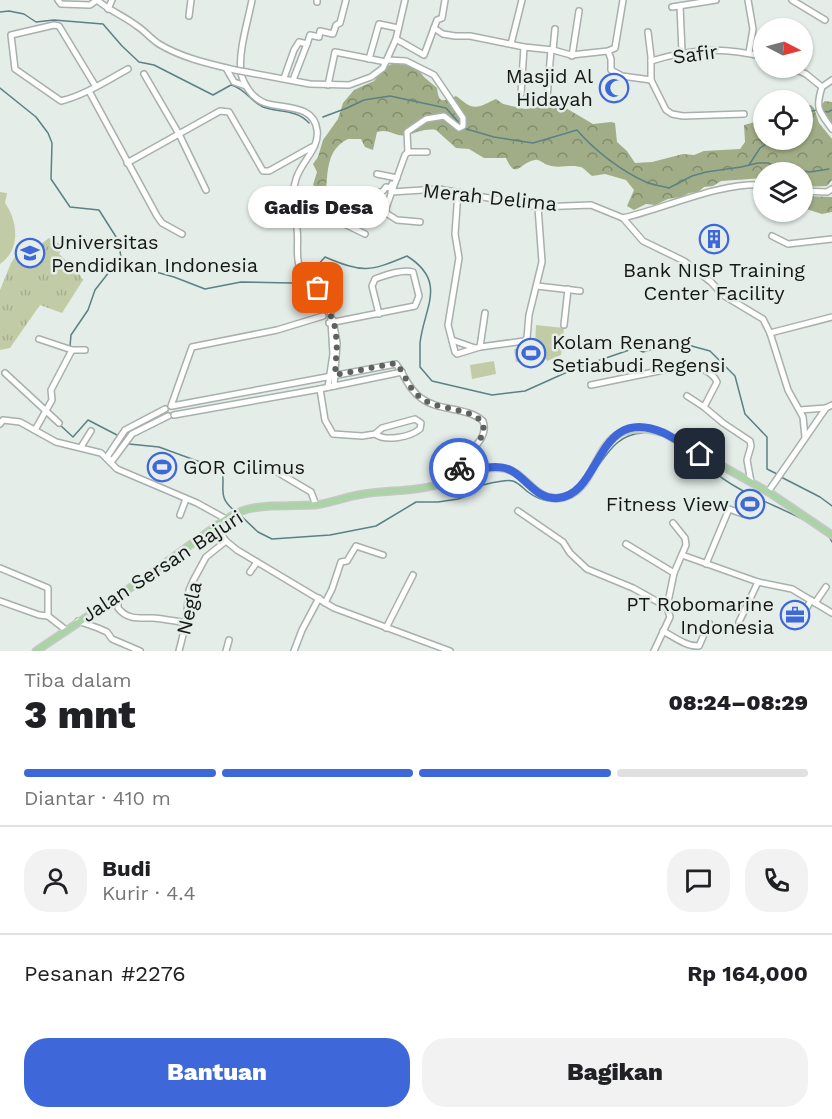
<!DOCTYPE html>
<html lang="id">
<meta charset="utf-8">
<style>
:root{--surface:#fff;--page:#f2f2f2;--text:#202124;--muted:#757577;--line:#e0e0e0;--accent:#3e67d9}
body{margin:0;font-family:"Work Sans",sans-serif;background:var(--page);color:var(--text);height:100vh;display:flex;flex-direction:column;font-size:22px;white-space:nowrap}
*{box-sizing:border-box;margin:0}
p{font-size:20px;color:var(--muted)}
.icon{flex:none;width:33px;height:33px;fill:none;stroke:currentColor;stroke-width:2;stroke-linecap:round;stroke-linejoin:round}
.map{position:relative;height:651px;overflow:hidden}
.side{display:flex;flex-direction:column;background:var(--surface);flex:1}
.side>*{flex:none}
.needle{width:39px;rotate:96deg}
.buttons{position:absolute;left:753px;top:18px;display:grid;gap:12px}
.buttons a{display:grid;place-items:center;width:60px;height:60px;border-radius:50%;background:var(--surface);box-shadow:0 2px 4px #0004;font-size:30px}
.pin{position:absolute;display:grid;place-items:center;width:51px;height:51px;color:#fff;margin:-26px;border-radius:12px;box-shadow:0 3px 9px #0006}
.courier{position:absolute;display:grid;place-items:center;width:60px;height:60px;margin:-30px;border:4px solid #3e67d9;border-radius:50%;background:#fff;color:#222;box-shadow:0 2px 8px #0007}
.bubble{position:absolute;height:42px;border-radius:21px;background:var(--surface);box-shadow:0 2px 4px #0004;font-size:20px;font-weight:800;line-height:42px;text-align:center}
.head em{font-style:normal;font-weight:800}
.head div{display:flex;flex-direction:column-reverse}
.head{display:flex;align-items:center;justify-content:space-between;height:102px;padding:0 24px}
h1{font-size:39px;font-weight:800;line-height:45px}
.bar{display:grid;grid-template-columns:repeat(4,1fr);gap:9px 6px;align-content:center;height:72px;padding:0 24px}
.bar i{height:8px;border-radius:4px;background:var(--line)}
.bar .active{background:var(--accent)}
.bar p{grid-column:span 4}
.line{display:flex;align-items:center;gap:15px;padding:0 24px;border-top:2px solid var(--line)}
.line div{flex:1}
.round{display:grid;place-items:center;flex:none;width:63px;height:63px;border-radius:24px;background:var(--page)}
.cta{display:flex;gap:12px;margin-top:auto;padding:12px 24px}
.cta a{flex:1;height:69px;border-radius:24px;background:var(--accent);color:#fff;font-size:24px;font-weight:800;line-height:69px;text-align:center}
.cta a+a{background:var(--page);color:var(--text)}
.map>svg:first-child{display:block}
.grass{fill:url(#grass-tufts)}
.forest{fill:url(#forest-crowns)}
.green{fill:#c1cca7}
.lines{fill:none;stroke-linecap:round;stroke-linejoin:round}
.stream{stroke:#5b8185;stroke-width:1.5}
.minor-casing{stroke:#a7b0ac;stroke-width:8}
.major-casing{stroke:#c7c7c7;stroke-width:9}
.minor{stroke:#fff;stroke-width:5}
.major{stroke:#aad3a6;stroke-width:6}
.minor-bridge-casing{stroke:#a7b0ac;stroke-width:8;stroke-linecap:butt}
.minor-bridge{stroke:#fff;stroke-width:5}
.done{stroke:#5d6260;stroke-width:6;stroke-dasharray:0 10.8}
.route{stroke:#3e67d9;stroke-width:8}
.labels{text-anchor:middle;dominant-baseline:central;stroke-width:5;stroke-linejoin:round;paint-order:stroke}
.street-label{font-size:20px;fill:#141716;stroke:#e4ede8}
.poi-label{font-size:20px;fill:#141716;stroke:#e4ede8;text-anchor:end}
</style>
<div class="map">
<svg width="832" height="651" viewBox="0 0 832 651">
<defs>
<pattern id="grass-tufts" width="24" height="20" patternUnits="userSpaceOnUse" patternTransform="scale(1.5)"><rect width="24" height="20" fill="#c1cca7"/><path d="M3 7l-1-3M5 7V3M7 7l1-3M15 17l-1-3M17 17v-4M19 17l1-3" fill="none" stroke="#a5ae8f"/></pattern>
<pattern id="forest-crowns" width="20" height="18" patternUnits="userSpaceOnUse" patternTransform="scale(1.5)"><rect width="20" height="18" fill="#a1ad86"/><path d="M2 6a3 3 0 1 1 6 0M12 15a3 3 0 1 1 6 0" fill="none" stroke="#828c6d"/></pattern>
</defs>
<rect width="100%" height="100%" fill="#e4ede8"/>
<!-- grass -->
<polygon class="grass" points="49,238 63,246 59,254 78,272 83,280 62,313 40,305 10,348 0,350 0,290 11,263 25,242 32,240 41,244"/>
<!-- forest -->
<g class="forest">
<path d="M 394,63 L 416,67 L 424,77 L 437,88 C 439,105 443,101 456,96 C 459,98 461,100 464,102 C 476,112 484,104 496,99 L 503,104 L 525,109 L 559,104 L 593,124 L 611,122 L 615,123 L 617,142 L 627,151 L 635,163 L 652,162 L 683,154 L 694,155 L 704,151 L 740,149 L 745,142 L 744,125 L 763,120 L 764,140 L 802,140 L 803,107 L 811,105 L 814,108 L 819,123 L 832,139 L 832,180 L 827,186 L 803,187 L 802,172 L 764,172 L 763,178 L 721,181 L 713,186 L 704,187 L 698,192 L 689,193 L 681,197 L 668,199 L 655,205 L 646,204 L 634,210 L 627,206 L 634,190 L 626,180 L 605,174 L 592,176 C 588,173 585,169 581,167 C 571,164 558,169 548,165 C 543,164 540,159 535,160 C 520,162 516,181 506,158 L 484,158 L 469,149 L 456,148 L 436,130 C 426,128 416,133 407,135 C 395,138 391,128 377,132 L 373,150 L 365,147 L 361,139 L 348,139 C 327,149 328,170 326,190 L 323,192 L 313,185 L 317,172 L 313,164 L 318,157 L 323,140 L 338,119 L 343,103 L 354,90 L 374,81 L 386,67 Z"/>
<polygon points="825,101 832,102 832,123 820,106"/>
<polygon points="803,196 832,197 832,212 822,214 803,208"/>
</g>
<!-- green -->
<g class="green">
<path d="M 0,192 L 7,193 L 5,203 C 18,221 21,250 0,264 Z"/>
<polygon points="536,325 564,328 561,355 547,361 546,359 539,358 516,362 514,349 535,345"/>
<polygon points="494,361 496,374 472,379 470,365"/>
</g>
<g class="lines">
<!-- stream -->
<g class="stream">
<path d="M 0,12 L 9,11 L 24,14 L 36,22 L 54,20 L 103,24 L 122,46 L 139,62 L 154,65 L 213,95 L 231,85 C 246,89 250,101 263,107 C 280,113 296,109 309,123"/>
<polyline points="0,88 36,117 48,133 52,143 51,179 70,207 99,210 118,240 121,257 138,267 174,277 205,289 241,282 292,283 304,278"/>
<polyline points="822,111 828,112 832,110"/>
<polyline points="802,113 817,110"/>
<polyline points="323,117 347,108 364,100 390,96 446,108 460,124"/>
<path d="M 463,128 L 494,137 L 533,143 L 577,130 C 594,150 621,171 646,182 C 653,185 661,186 669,188 L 692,176 L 706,172 L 741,167 L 758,163 L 768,163 L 778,167 L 810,172 L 829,169"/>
<polyline points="749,165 760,148 772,140"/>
<path d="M 308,276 L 325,257 C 363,273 369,272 407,256 C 448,282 424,307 420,343 C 420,351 420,359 420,367 L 432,381 L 492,395 L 525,391 L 574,369 L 635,348 L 643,352 L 677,342 L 710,351 L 735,376 L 745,414 L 767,437 L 767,469 L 777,474"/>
<polyline points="70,346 71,335 88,310 95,290 120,258"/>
<polyline points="60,425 73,437 88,420 117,435"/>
<path d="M 129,444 L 159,447 L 222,470 C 226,488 216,496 235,511"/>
<path d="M 680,446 C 699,459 717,477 738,488 C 760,501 784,509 806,521"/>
<path d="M 593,473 C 607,455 616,434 643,433"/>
<polyline points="781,477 820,497 832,506"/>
<path d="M 239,514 L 258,532 L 272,539 L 330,535 L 376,526 L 416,502 L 438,502 L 458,499 L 464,497 L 472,487 C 482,486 505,478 513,481 C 519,483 524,489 528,492 C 541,502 558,505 572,496"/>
<polyline points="828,535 832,542"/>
</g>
<!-- minor casing -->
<g class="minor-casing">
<g id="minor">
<polyline points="58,0 61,4 90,5 97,0"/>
<path d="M 97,0 C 110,11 124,16 137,26 C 145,31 151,39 159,44 C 182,58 210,64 235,70"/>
<path d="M 252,0 C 248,21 238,52 241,72 C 241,78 245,84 248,89 C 252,95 257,100 265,103 C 283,109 314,104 317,130 C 320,148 301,162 296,179 C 290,196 296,211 297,229 C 299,243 295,255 300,269 L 330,304 L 333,354 L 328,387"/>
<polyline points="748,0 753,29 749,53"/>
<polyline points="792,0 825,20"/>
<polyline points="317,2 317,0"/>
<polyline points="680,6 682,52"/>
<polyline points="672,7 716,0"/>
<polyline points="108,9 112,0"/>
<polyline points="189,16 191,0"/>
<polyline points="434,28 443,34 455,36 470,36 524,47 553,50 571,55 608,51 615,48 623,0"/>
<polyline points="648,32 651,57 651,80 666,110 672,114 683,116 744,114"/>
<polyline points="396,39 405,0"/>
<polyline points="511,44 522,0"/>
<polyline points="553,50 555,29"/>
<polyline points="608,51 611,59 611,70 622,76 651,80"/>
<polyline points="572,56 579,11"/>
<polyline points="369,59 379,24 398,28"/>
<polyline points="387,60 406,61 434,75 463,118 463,126 459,128 444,116 426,119 407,132 408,152"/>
<path d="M 651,61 C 691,49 722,46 764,57"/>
<polyline points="226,68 234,82 246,86"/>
<polyline points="793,68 806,74 822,87"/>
<polyline points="246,72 310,84 349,85 371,77 383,68 396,39 424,55 437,20 442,18 445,0"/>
<polyline points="144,74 179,134 206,190"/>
<polyline points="284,78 294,50 299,42 307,44 310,35 319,37 320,31 333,34 336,25 340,23 346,0"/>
<polyline points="293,80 307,44"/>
<path d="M 832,80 L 822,87 C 815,109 819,111 832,129"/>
<polyline points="328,85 335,52 386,62"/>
<path d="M 96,87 L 59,26 L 54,25 L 11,35 L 15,69 L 61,101 C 85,95 106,81 128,69"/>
<polyline points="89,91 157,216 162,223 182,234"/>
<polyline points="521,94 524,47"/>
<polyline points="547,98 551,50"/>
<polyline points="127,163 220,111 229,112 263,171 269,171 312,147"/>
<polyline points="377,174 397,178"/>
<polyline points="802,191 827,192 832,189"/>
<polyline points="293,192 333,191 353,198 362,198 364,194 377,198 380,192 383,191 386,187 390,188 392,184"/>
<polyline points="391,192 439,189 538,207 591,205 623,218 643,241 684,261 711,282 723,295 763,319 770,333 788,390 803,417 805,437"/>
<polyline points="458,192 455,234 459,258 448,325 455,352 457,354 480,347 524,341 527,338 529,315 542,262 538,207"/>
<polyline points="293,199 365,234"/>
<path d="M 623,218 C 666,208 720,182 764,185"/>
<polyline points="333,219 343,197"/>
<polyline points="420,222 397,220 386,213 386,208 405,155 408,152 427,152"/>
<polyline points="772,236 788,244 832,239"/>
<polyline points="537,286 580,291"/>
<polyline points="333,320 337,343 334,386"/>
<path d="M 329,323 L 415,306 L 419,296 L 413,272 C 402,269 386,275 375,279 L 372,286 L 379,314"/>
<polyline points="564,325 568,289"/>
<polyline points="770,333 832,317"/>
<polyline points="39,339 72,350 85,350"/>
<polyline points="452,340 475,348"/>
<polyline points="480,347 485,313"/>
<polyline points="5,373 59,423"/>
<path d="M 591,385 L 688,365 C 698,366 713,372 717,382 L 704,407 L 723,423 L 750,441 L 751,446 L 747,460 L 751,482"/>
<path d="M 320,389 L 325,420 L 333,434 L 362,436 L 375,434 L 382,428 L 415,419 L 421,423 L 420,429 C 410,437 386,442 375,434"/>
<polyline points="687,396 704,407"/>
<polyline points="171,406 192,347 277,330 323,316"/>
<path d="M 172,406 L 396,364 C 405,375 408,389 421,398 C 439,412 466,406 483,421 C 491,444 457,454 458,475"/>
<polyline points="165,409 125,430 107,457 112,461 132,434 168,416"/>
<polyline points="800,410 826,408 832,405"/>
<polyline points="174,415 320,389 402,372"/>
<polyline points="0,424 3,420 20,422 56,442 101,453 117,469 197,503 226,519"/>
<polyline points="35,430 52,400 51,390 72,350"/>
<polyline points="81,447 91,431"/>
<polyline points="274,470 311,492 316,505"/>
<polyline points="768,492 826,408"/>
<polyline points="518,511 563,542 570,553 587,569 633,588 667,607"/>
<polyline points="180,515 186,499"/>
<polyline points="216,527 226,541 237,550 334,608 450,651"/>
<polyline points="626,544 674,573"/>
<polyline points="682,555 758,582 792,589 832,613"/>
<polyline points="706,564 729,509 743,514"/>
<polyline points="0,568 48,588 48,616"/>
<polyline points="250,572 257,562"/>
<path d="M 115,597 L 118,599 L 118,608 C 127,620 140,618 153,618 C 164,619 176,621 186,623"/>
<polyline points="0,601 39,615 48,616"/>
<polyline points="325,603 332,589 341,562 347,561 356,546 383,555"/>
<polyline points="815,603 826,587"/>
<polyline points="48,616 66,630"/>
<polyline points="78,621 98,628 107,632 112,639 140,651"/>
<polyline points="739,622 758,582"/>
<polyline points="799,622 811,600"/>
<polyline points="386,628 413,575"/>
<path d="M 663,631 C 674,637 687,647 699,646 L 709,623"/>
<polyline points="179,651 186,623 189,590 193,581 206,557 226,541"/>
<polyline points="226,651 229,640"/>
<polyline points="294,651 302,630 319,598"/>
<polyline points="654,651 670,617 667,607 674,573 686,545 685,538 673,523"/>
</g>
</g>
<!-- major casing -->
<g class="major-casing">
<path id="major" d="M 36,651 L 139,582 L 226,519 C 231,516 237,513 242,511 C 260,504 295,506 315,505 C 332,503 347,496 364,494 C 387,490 413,492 436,485 C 459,479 476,466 501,468 C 525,469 534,502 560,498 C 607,491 586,410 664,433 L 770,493 L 832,535"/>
</g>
<!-- minor -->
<use href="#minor" class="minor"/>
<!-- major -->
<use href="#major" class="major"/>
<!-- minor-bridge casing -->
<g class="minor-bridge-casing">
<polyline id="minor-bridge" points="235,70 246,72"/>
</g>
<!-- minor-bridge -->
<use href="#minor-bridge" class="minor-bridge"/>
</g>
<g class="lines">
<!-- done -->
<path class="done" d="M 318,288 L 330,303 L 331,317 L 334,322 L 337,343 L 335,375 L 396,363 C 406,375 408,389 421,398 C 440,413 490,406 483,435 L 459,468"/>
<!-- route -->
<path class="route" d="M 459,468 L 458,476 C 473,470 497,462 512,471 C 528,480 537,500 558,498 C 603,494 595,403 664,433 C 676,439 688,447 700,454"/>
</g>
<!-- icons -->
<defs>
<g id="mosque-ring" transform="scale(1.5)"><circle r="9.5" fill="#e4ede8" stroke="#3e67d9" stroke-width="1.5"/><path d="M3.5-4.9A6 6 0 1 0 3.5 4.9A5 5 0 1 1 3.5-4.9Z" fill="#3e67d9"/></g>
<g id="building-ring" transform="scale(1.5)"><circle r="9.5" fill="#e4ede8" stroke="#3e67d9" stroke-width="1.5"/><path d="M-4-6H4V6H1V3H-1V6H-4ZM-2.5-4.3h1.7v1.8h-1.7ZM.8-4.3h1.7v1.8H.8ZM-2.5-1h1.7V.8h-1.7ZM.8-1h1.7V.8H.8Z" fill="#3e67d9"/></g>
<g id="university-ring" transform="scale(1.5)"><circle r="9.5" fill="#e4ede8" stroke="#3e67d9" stroke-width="1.5"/><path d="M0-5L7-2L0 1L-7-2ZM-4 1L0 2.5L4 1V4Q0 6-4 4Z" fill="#3e67d9"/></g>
<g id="stadium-ring" transform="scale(1.5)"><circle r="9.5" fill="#e4ede8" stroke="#3e67d9" stroke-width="1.5"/><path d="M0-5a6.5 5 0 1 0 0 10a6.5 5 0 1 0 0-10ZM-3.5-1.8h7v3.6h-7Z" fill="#3e67d9"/></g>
<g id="office-ring" transform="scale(1.5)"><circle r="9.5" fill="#e4ede8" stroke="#3e67d9" stroke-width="1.5"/><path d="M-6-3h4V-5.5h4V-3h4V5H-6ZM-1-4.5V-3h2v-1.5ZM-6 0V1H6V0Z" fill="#3e67d9"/></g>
</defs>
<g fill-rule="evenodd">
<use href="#mosque-ring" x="614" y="88"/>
<use href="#building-ring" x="714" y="239"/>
<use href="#university-ring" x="30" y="253"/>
<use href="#stadium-ring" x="531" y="353"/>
<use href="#stadium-ring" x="162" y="467"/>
<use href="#stadium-ring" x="750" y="504"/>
<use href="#office-ring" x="795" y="615"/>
</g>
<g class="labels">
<!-- street labels -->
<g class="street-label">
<text transform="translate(695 54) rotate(-7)">Safir</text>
<text transform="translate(490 197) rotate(6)">Merah Delima</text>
<text transform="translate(162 566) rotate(-33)">Jalan Sersan Bajuri</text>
<text transform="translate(189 608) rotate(-77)">Negla</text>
</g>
<!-- poi labels -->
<g class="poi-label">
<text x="593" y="76">Masjid Al<tspan x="593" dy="23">Hidayah</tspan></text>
<text x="51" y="242" text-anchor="start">Universitas<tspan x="51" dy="23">Pendidikan Indonesia</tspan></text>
<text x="714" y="270" text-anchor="middle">Bank NISP Training<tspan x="714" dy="23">Center Facility</tspan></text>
<text x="552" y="342" text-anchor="start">Kolam Renang<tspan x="552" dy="23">Setiabudi Regensi</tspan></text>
<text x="183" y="467" text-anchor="start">GOR Cilimus</text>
<text x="729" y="504">Fitness View</text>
<text x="774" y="604">PT Robomarine<tspan x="774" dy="23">Indonesia</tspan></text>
</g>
</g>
</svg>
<div class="buttons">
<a><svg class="needle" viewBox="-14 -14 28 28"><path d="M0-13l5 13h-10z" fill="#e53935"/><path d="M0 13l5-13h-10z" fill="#757577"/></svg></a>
<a><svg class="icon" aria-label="locate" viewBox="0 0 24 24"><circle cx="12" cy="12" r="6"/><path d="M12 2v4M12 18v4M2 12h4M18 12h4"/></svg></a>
<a><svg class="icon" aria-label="layers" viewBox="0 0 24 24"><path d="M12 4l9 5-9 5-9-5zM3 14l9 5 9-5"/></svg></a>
</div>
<div class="pin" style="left:318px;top:288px;background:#ea580c"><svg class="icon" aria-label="bag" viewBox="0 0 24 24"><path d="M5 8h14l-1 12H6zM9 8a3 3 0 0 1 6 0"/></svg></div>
<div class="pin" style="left:700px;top:454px;background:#1f2937"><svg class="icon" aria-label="home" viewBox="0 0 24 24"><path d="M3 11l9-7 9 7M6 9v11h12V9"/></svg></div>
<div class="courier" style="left:459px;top:468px"><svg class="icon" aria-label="bike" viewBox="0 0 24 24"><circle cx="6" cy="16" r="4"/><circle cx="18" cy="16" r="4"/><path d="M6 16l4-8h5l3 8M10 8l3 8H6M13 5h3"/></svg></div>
<div class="bubble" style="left:248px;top:186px;width:141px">Gadis Desa</div>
</div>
<section class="side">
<div class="head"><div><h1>3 mnt</h1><p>Tiba dalam</p></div><em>08:24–08:29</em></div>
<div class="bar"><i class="active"></i><i class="active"></i><i class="active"></i><i></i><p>Diantar · 410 m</p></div>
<div class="line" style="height:108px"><a class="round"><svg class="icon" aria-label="person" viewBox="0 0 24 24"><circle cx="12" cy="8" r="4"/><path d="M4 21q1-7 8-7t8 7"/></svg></a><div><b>Budi</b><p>Kurir · 4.4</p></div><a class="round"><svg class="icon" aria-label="chat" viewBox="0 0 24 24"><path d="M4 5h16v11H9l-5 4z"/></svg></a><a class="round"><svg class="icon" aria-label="phone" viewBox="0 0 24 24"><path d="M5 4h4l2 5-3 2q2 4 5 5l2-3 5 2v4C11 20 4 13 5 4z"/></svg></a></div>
<div class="line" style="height:78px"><div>Pesanan #2276</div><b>Rp 164,000</b></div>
<div class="cta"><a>Bantuan</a><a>Bagikan</a></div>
</section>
